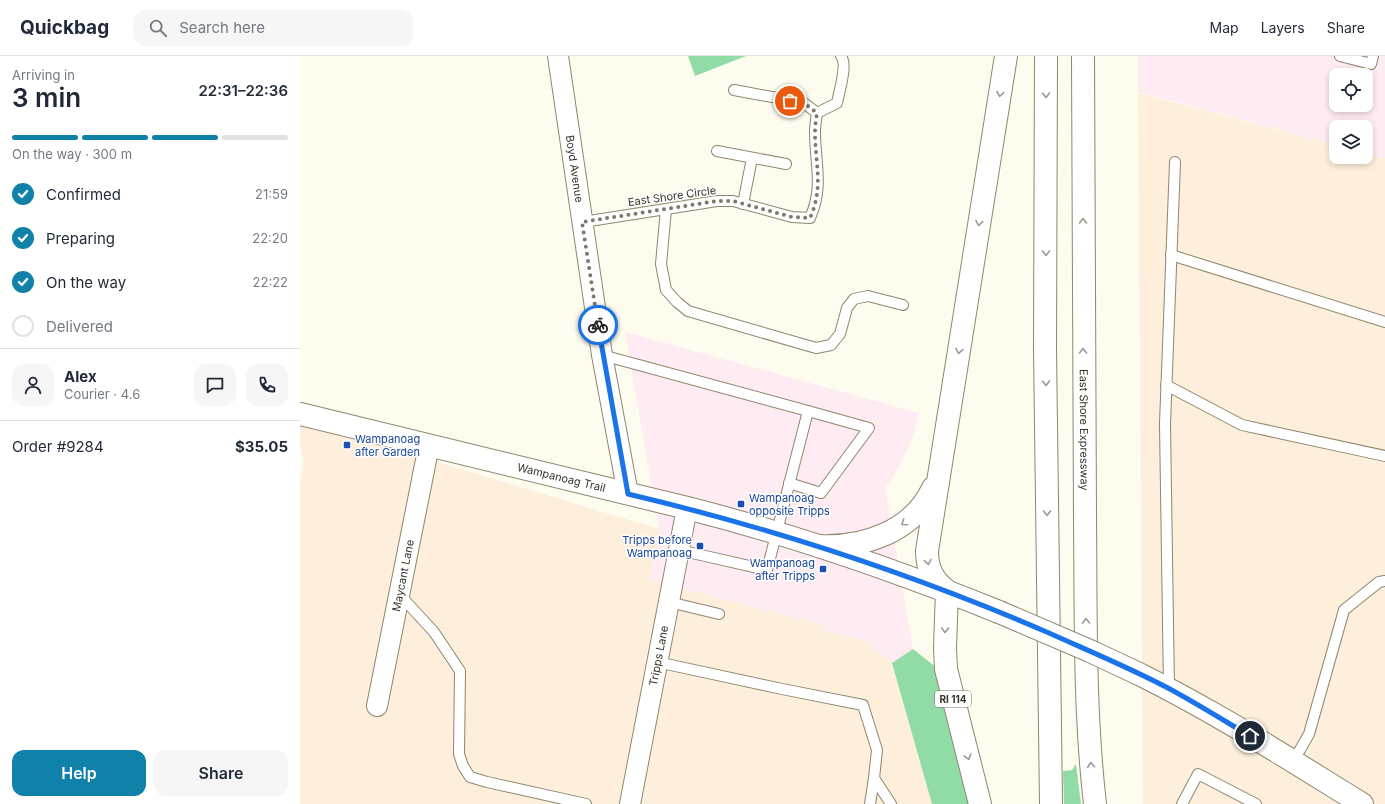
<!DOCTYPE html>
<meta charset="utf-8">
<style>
:root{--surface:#fff;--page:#f6f6f7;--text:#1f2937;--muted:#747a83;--line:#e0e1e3;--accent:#1081a9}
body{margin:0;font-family:Inter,sans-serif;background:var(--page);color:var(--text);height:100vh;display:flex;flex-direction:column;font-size:15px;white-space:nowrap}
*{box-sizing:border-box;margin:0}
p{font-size:13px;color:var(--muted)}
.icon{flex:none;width:22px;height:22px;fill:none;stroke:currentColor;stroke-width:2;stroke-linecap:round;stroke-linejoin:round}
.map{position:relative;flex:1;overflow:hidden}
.sheet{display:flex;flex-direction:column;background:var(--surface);width:300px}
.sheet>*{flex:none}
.buttons{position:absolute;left:1029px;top:12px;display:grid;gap:8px}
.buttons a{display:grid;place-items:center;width:44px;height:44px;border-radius:8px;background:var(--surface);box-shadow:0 2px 6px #0003;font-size:20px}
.pin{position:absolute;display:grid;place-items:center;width:34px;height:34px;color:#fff;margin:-17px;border:2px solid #fff;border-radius:50%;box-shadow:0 1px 4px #0007}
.courier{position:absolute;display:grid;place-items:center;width:40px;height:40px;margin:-20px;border:3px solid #1a73e8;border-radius:50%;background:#fff;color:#222;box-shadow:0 1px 5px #0007}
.headline em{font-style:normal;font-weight:600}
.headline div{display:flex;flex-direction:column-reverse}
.headline{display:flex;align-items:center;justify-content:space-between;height:68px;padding:0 12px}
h1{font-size:26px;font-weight:600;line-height:30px}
.bar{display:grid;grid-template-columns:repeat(4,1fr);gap:6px 4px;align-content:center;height:48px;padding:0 12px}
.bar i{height:5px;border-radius:3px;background:var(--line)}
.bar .on{background:var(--accent)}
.bar p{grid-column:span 4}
.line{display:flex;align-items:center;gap:10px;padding:0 12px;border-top:1px solid var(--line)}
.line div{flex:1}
.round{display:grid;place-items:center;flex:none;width:42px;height:42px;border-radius:12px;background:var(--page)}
ol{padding:0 12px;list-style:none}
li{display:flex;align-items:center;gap:12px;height:44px}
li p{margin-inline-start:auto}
li .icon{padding:4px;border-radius:50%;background:var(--accent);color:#fff;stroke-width:4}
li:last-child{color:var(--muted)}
li i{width:22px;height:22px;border:2px solid var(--line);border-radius:50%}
.primary-button{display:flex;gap:8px;margin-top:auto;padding:8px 12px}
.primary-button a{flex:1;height:46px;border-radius:12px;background:var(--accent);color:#fff;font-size:16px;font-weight:600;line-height:46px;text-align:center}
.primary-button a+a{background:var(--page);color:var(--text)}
header{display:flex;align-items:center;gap:24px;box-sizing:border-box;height:56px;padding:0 20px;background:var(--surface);border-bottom:1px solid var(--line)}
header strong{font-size:19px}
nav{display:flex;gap:22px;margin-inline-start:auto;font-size:14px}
.search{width:280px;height:36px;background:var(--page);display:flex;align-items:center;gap:10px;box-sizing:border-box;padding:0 14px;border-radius:12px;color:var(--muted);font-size:15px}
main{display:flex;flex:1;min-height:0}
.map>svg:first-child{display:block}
.commercial{fill:#ffebf2;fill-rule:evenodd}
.industrial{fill:#fdefdb}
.green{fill:#91dca6}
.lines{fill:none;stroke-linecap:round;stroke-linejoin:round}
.service-casing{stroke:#8e866c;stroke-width:12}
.minor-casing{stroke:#8e866c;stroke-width:22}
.secondary-casing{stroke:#8e866c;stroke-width:24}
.motorway-casing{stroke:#8e866c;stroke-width:24}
.service{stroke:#fff;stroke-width:10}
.minor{stroke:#fff;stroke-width:20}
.secondary{stroke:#fff;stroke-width:22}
.motorway{stroke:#fff;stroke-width:22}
.secondary-bridge-casing{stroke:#8e866c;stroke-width:24;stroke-linecap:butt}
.secondary-bridge{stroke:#fff;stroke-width:22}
.oneway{stroke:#9a9993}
.done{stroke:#7c796d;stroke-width:4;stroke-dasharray:0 7.2}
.route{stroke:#1a73e8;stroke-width:5}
.transit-dot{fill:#1a4fb4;stroke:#fff;stroke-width:1.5}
.labels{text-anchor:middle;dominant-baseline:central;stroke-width:3;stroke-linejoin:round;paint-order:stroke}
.shield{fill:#fff;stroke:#727068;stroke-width:1}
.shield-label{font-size:10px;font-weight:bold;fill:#363327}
.street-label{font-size:11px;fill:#363327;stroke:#fff}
.transit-label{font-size:11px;fill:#164399;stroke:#fff;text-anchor:start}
</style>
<header>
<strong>Quickbag</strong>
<div class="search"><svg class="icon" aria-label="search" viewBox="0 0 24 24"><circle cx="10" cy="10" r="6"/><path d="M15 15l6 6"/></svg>Search here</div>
<nav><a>Map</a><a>Layers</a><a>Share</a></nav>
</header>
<main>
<section class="sheet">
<div class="headline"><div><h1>3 min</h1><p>Arriving in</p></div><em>22:31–22:36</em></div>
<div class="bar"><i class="on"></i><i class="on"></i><i class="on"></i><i></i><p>On the way · 300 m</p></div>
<ol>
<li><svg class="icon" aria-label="check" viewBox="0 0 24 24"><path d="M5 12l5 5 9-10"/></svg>Confirmed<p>21:59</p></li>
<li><svg class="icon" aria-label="check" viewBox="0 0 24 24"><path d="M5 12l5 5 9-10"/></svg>Preparing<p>22:20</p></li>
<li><svg class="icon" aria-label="check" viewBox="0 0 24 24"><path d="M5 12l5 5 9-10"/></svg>On the way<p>22:22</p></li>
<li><i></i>Delivered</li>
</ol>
<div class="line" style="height:72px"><a class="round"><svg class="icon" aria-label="person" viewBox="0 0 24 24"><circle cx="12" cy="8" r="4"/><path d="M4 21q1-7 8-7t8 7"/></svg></a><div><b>Alex</b><p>Courier · 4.6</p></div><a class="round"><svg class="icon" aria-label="chat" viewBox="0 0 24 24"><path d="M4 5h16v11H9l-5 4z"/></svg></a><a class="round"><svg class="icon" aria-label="phone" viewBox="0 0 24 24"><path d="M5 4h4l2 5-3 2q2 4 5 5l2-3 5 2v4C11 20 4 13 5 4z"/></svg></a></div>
<div class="line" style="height:52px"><div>Order #9284</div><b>$35.05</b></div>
<div class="primary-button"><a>Help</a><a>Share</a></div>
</section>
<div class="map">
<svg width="1085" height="748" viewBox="0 0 1085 748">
<rect width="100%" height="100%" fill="#fefbef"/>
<!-- commercial -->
<g class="commercial">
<path d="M 838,0 L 1085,0 L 1085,102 L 1066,97 L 1066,71 L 1036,71 L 1036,89 L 838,36 ZM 1036,19 L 1066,19 L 1066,49 L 1036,49 Z"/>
<polygon points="325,276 619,357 613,379 605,399 596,416 585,432 613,593 592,607 564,584 524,575 525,569 348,524 359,473"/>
</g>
<!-- industrial -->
<g class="industrial">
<polygon points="838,37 1036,89 1036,101 1066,101 1066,97 1085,102 1085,748 843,748"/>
<polygon points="2,365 359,473 349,524 525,569 524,575 564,584 592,607 633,748 0,748 0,427 4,404 0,388 0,369"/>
</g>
<!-- green -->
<g class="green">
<polygon points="388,0 446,0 395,20"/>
<polygon points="613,593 637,612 673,748 632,748 592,607"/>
<polygon points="776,708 781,748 764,748 763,715 772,714"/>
</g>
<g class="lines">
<!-- service casing -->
<g class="service-casing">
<g id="service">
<polyline points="1040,0 1071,8 1073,0"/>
<path d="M 517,57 L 537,47 C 539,36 548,8 541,0"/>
<polyline points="417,95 486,108"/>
<polyline points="443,148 452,102"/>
<polyline points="366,153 361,208 366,234 377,246 388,255 516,292 531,289 540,278 547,252 554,243 568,240 603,249"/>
<path d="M 283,166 L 417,145 L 433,145 L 492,161 L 510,162 C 524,131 515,107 515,76 C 515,70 516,64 517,57 L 504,47 L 434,34"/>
<polyline points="871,199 1085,266"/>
<polyline points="302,299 508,355 467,514 379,494"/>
<polyline points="866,329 942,369 1085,400"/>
<polyline points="489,427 521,437 569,372 508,355"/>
<polyline points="99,538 134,576 160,615 159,698 163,710 170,721 187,726 286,748"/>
<polyline points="369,546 419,558"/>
<polyline points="357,606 482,633 563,649 577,694 574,722 570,748"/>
<polyline points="869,633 865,368 875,106"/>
<polyline points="993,706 1009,678 1044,554 1079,526 1085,525"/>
<polyline points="574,722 591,748"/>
<polyline points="882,748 898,718 956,748"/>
</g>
</g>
<!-- minor casing -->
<g class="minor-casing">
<g id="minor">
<path id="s1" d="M 258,0 L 302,299 L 328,438"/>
<path id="s2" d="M 77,650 L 129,389"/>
<path id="s3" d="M 330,748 L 387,452"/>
</g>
</g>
<!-- secondary casing -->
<g class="secondary-casing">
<g id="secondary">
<path id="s4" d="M 0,358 L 387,452 C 494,479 597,515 699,556"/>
<path d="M 839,618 C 916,656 989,703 1062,748"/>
</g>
</g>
<!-- motorway casing -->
<g class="motorway-casing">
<g id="motorway">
<polyline points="746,0 745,293 751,748"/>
<path id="s5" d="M 783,0 C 783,154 783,308 785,463 C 786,558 784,653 795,748"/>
<path d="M 519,490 C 563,492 613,476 633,432"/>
<path d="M 680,748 L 646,613 L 645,592 L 647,535 C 633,524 627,513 627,495 L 706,0"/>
</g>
</g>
<!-- service -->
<use href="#service" class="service"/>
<!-- minor -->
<use href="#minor" class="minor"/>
<!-- secondary -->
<use href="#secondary" class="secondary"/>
<!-- motorway -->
<use href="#motorway" class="motorway"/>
<!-- secondary-bridge casing -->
<g class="secondary-bridge-casing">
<polyline id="secondary-bridge" points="699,556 790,595 839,618"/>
</g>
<!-- secondary-bridge -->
<use href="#secondary-bridge" class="secondary-bridge"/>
</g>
<!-- one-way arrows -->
<defs><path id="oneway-chevron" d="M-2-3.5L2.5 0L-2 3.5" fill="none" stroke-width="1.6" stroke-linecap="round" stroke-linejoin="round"/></defs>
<g class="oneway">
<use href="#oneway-chevron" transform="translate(700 38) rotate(99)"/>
<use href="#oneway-chevron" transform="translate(746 39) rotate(90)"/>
<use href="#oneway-chevron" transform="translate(783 165) rotate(-90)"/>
<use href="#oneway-chevron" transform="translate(679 167) rotate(99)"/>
<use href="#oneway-chevron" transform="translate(746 197) rotate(90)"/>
<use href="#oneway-chevron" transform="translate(659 295) rotate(99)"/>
<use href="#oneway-chevron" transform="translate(783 295) rotate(-90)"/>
<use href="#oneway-chevron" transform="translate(746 327) rotate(89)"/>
<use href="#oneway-chevron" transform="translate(747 457) rotate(89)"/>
<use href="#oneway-chevron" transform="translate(604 467) rotate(145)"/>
<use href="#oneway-chevron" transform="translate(628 506) rotate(80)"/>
<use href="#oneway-chevron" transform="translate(786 565) rotate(-91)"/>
<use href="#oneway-chevron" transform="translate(645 574) rotate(92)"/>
<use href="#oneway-chevron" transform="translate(668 701) rotate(75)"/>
<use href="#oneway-chevron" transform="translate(791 709) rotate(-95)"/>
</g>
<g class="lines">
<!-- done -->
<path class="done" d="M 298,269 L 282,166 L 417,145 L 433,145 L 492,161 L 510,162 C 524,131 515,107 515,76 C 515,70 516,64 517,57 L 504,47 L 490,45"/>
<!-- route -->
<path class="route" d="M 298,269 L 328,438 C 472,472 613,518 749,577 C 789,595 830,612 868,632 C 896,647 923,664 950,680"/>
</g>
<!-- markers -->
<g class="transit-dot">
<rect x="43" y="385" width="8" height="8" rx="2"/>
<rect x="437" y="444" width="8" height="8" rx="2"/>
<rect x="396" y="486" width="8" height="8" rx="2"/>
<rect x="519" y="509" width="8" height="8" rx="2"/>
</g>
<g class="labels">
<!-- shield labels -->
<rect class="shield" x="635" y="635" width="36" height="16" rx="3"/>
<g class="shield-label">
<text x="653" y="643">RI 114</text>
</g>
<!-- street labels -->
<g class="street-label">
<text stroke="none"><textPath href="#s1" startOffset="114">Boyd Avenue</textPath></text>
<text transform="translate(372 140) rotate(-8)">East Shore Circle</text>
<text stroke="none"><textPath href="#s5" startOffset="374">East Shore Expressway</textPath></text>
<text stroke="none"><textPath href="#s4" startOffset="269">Wampanoag Trail</textPath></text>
<text stroke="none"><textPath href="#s2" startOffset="133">Maycant Lane</textPath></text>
<text stroke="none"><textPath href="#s3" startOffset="151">Tripps Lane</textPath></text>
</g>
<!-- transit labels -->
<g class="transit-label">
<text x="55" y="383">Wampanoag<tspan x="55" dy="13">after Garden</tspan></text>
<text x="449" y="442">Wampanoag<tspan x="449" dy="13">opposite Tripps</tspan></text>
<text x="392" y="484" text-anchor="end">Tripps before<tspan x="392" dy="13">Wampanoag</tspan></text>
<text x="515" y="507" text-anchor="end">Wampanoag<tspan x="515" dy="13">after Tripps</tspan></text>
</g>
</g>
</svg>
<div class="buttons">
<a><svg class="icon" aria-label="locate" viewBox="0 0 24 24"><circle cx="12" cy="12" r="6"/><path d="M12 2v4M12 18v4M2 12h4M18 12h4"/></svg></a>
<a><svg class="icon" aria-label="layers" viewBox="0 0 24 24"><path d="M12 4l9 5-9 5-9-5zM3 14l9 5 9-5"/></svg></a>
</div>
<div class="pin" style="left:490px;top:45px;background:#ea580c"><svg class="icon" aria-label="bag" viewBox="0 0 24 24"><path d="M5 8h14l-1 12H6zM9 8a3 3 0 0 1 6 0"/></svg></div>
<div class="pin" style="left:950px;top:680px;background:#1f2937"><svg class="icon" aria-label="home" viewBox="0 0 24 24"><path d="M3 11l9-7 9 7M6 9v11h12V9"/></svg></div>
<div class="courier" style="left:298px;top:269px"><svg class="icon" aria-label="bike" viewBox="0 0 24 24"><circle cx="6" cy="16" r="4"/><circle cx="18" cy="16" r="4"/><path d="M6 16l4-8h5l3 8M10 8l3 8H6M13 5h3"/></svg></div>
</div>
</main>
